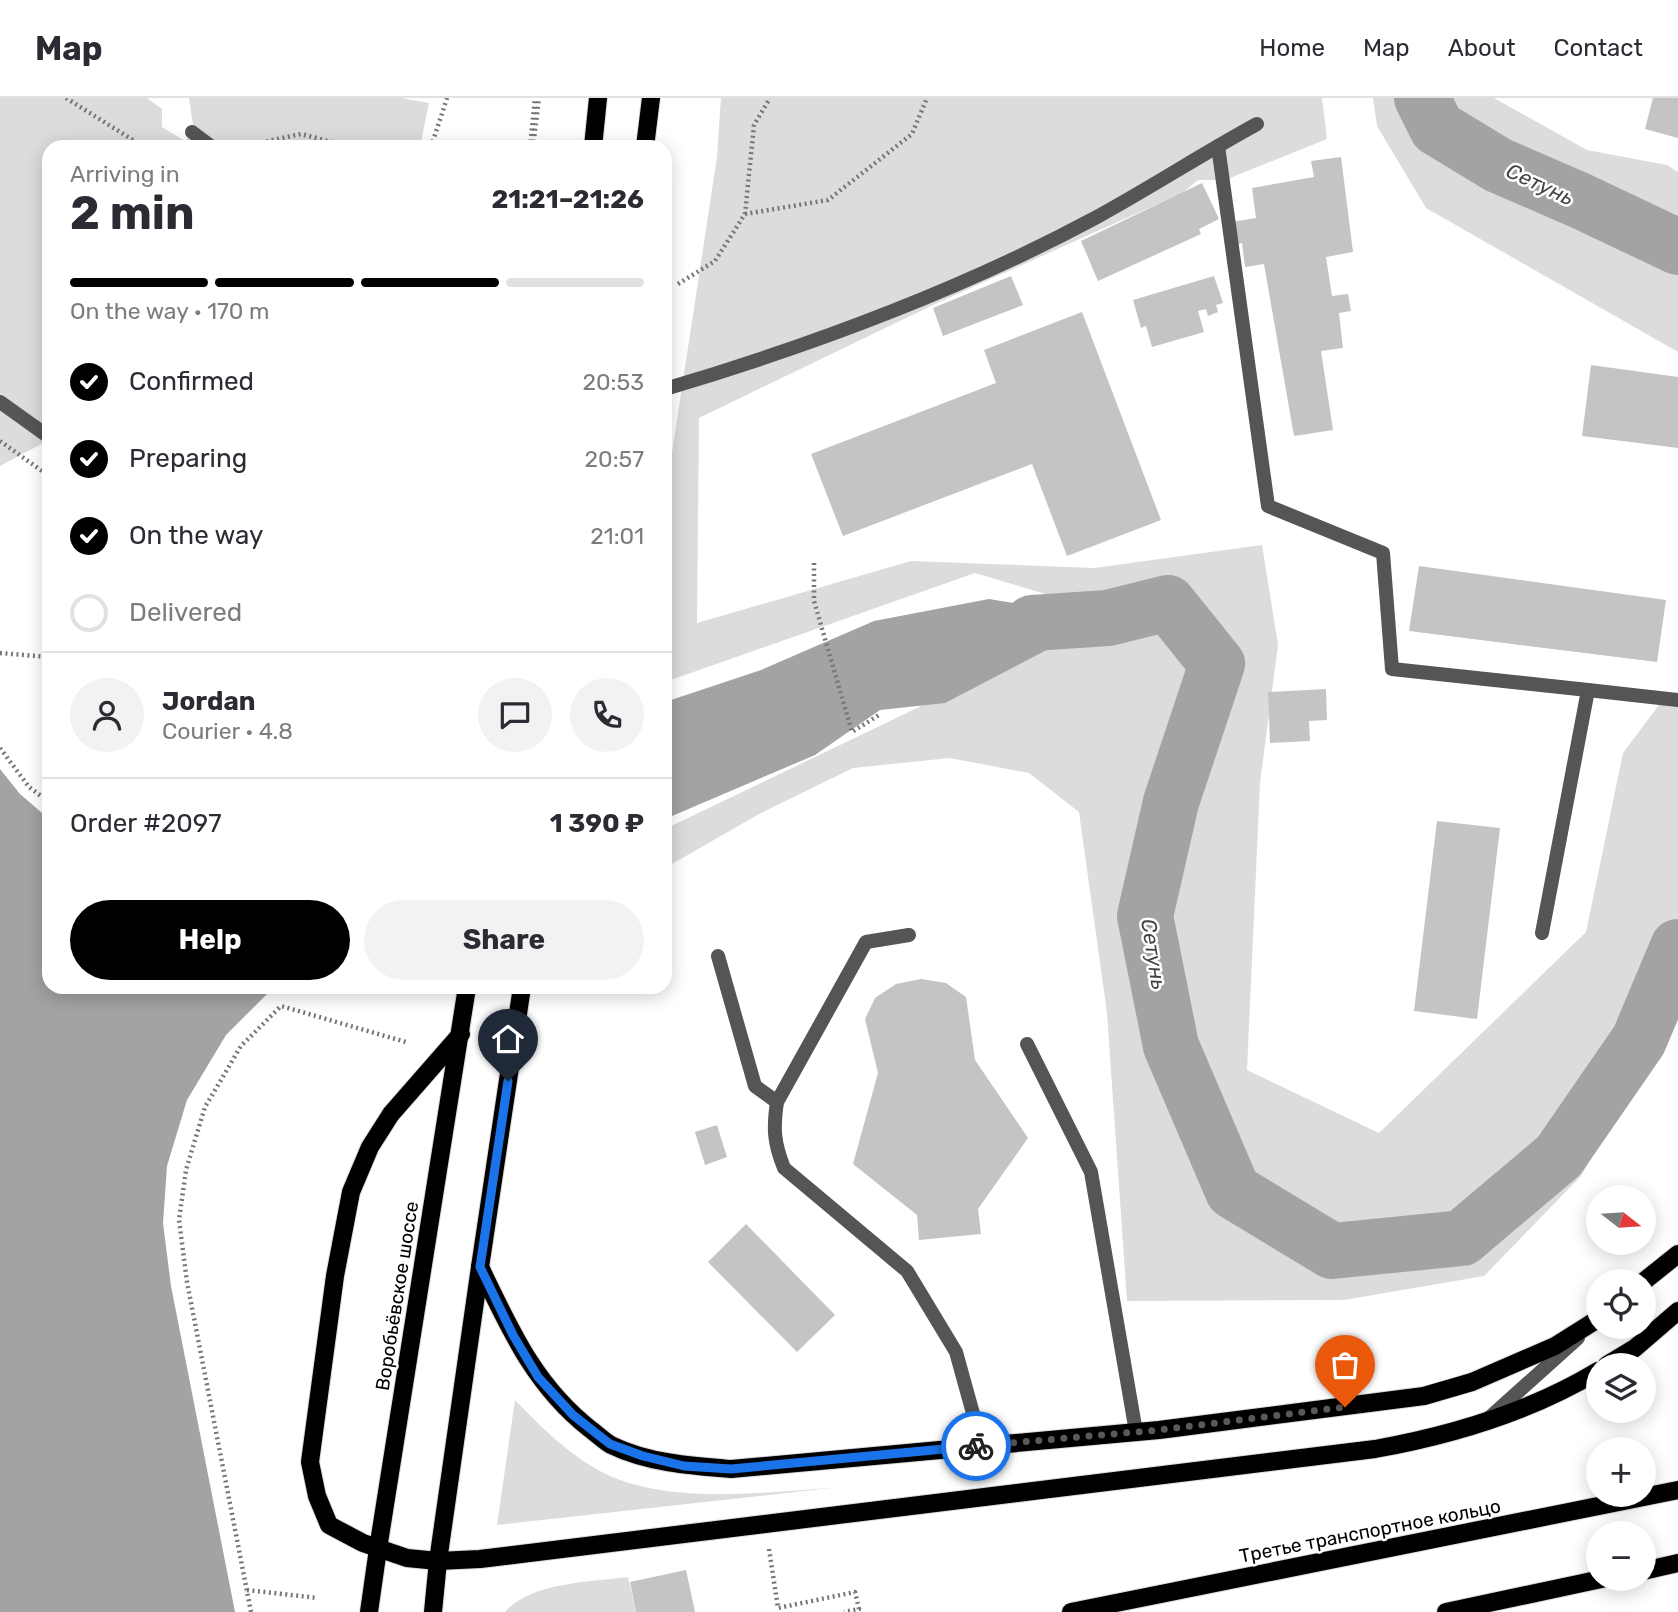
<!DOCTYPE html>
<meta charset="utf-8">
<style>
:root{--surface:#fff;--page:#f2f2f3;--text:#2b2b33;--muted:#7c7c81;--line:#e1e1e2;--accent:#000}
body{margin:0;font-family:Rubik,sans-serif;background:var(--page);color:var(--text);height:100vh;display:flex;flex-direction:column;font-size:26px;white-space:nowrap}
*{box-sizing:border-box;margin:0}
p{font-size:23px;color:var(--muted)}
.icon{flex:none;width:38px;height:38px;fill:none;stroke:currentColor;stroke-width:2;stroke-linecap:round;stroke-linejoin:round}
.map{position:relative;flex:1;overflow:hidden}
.details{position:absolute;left:42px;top:42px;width:630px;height:854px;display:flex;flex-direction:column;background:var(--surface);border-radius:21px;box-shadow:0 4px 18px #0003}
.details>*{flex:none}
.needle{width:46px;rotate:107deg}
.fabs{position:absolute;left:1586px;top:1087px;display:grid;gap:14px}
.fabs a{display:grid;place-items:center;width:70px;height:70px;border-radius:50%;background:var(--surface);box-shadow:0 4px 18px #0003;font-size:35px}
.pin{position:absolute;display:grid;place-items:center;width:60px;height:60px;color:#fff;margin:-72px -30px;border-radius:50% 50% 50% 0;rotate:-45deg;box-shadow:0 0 7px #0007}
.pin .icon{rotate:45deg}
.courier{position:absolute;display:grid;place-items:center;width:70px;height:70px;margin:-35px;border:5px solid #1a73e8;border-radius:50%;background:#fff;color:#222;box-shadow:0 2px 9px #0007}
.head em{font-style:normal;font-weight:700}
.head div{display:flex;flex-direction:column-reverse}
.head{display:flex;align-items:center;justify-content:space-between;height:119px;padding:0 28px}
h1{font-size:46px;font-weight:700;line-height:52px}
.bar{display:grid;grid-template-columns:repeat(4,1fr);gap:10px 7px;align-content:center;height:84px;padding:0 28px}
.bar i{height:9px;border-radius:5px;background:var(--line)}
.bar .on{background:var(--accent)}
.bar p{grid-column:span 4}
.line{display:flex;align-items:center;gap:18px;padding:0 28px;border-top:2px solid var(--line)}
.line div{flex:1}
.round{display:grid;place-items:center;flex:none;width:74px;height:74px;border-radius:37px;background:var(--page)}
ol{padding:0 28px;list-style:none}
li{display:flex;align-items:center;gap:21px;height:77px}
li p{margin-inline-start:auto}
li .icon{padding:7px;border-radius:50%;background:var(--accent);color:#fff;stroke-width:4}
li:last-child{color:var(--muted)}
li i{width:38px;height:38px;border:4px solid var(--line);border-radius:50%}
.primary-button{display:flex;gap:14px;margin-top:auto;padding:14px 28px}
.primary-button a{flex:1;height:80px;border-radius:42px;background:var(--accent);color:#fff;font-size:28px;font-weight:700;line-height:80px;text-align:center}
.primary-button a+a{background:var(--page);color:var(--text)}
header{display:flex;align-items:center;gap:42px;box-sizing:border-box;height:98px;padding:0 35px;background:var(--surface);border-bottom:2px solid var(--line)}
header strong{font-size:33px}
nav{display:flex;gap:38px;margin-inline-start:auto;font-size:24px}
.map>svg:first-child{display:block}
.green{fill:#dcdcdc}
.water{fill:#a3a3a3}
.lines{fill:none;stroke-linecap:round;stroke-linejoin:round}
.river{stroke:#a3a3a3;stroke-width:56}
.building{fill:#c4c4c4}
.primary-casing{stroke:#dbdbdb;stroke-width:20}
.path{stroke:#777;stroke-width:4.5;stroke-dasharray:2 3.5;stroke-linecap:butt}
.lane{stroke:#555;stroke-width:14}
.primary{stroke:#000;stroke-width:18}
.done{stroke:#595959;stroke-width:7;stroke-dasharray:0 12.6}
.route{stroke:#1a73e8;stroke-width:9}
.labels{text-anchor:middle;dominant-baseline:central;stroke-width:5;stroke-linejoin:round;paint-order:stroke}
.street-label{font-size:19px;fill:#000;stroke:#fff}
.water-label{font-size:21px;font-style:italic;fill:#444;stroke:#fff}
</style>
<header>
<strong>Map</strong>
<nav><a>Home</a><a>Map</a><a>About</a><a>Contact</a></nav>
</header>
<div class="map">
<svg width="1678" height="1514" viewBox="0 0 1678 1514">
<rect width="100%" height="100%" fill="#fff"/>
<!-- green -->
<g class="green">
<polygon points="0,0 147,0 162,11 162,29 185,43 196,29 193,27 189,0 401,0 429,5 420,49 49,49 49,342 0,368"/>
<polygon points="721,0 1322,0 1327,41 1225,82 1198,82 1182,95 933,207 699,320 697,525 911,463 1094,470 1262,447 1278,547 1260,685 1247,972 1379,1035 1586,834 1623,655 1659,607 1678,603 1678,909 1581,1078 1484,1178 1344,1202 1127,1203 1107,915 1079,714 1029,675 950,660 853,670 761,715 665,770 665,731 1113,516 975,475 665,584 665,401 717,59"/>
<polygon points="1373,0 1494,0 1587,52 1667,67 1678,74 1678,254 1426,110 1377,28"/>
<path d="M 515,1302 C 545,1333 579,1367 620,1382 C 683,1405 767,1394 832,1390 L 497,1427 Z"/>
<path d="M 628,1479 L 636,1514 L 505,1514 C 531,1484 591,1484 628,1479 Z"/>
</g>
<!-- water -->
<g class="water">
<polygon points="989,501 1108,520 945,605 880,612 815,657 665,721 665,604 761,572 874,523"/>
<polygon points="0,671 20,696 49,721 49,889 278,889 267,896 226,937 187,1002 167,1068 163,1125 171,1188 235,1514 0,1514"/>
</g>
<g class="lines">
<!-- river -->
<g class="river">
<polyline points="1422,0 1437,30 1498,67 1581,103 1678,149"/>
<polyline points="1032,525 1108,520 1168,505 1217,566 1171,704 1145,818 1171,948 1233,1093 1332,1153 1462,1140 1559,1058 1639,942 1678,849"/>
</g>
</g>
<!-- building -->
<g class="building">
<polygon points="1653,0 1678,0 1678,40 1645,31"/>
<polygon points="1341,59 1353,154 1326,159 1332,198 1348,196 1351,213 1339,215 1343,250 1321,253 1333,332 1294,338 1264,166 1245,169 1242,145 1235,147 1231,124 1256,120 1252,90 1314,79 1311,63"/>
<polygon points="1202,85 1219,121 1199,131 1201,136 1098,183 1081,143"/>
<polygon points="1011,178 1023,207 943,238 933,210"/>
<polygon points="1214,178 1223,205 1216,207 1218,214 1208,218 1206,211 1198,213 1204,234 1152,249 1146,228 1141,230 1133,202"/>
<polygon points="1082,214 1161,422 1067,458 1032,366 843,438 811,356 996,285 984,252"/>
<polygon points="1591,267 1678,279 1678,350 1582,338"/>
<polygon points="1419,468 1666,502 1657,564 1409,533"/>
<polygon points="1326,591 1327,622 1309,623 1310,643 1270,645 1268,594"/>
<polygon points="1437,723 1500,730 1477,921 1414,913"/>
<polygon points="921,881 946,885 966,899 975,962 1028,1040 978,1111 981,1136 919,1142 917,1117 853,1066 878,975 865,921 875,900 896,886"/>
<polygon points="717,1027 727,1059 705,1067 695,1034"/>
<polygon points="746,1126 835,1217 797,1254 708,1164"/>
<polygon points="686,1472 695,1514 636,1514 630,1484"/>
</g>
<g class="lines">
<!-- primary casing -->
<g class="primary-casing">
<g id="primary">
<polyline points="593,49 598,0"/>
<polyline points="645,49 651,0"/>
<path d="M 461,936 L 391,1016 L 370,1049 L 351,1094 L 335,1178 L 310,1364 L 317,1398 L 329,1427 L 363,1445 L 407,1460 L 438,1463 L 480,1461 L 1375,1351 C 1453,1337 1530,1314 1598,1273"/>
<path d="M 480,1169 C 510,1231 534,1287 590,1331 C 597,1336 604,1343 611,1347 C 648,1365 691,1368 731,1371 L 1159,1332 L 1424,1298 L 1472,1284 L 1555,1248 L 1598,1221"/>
<polyline points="1643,1184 1678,1156"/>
<polyline points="1607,1267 1635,1250 1678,1213"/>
<polyline points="1643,1473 1678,1465"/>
<polyline points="369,1514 378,1451 467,889"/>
<polyline points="433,1514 438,1463 480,1169 522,889"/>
<polyline points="1071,1514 1678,1392"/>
<polyline points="1446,1514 1606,1480"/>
</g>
</g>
<!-- path -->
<g class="path">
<polyline points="66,0 144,49"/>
<polyline points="264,49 268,43 301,36 351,49"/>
<polyline points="423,49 433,43 447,0"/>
<polyline points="530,49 535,0"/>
<polyline points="533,49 539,0"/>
<polyline points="745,116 828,102 912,36 927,0"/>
<polyline points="678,186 715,163 745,116 754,27 770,0"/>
<polyline points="0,343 49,378"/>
<polyline points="814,465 814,503 852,634 879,617"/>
<polyline points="0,555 49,559"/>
<polyline points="0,650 29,689 49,704"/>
<polyline points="769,1451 778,1510 855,1494 859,1511 844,1514"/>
<polyline points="247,1492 318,1500"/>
<polyline points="251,1514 187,1184 179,1122 186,1072 205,1009 241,948 281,908 406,944"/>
</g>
<!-- lane -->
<g class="lane">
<polyline points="192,34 212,49"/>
<polyline points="1218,48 1268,408 1383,455 1392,571 1588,592 1542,835"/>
<path d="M 665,291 C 813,247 959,193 1095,120 C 1150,90 1202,56 1257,26"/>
<polyline points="0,304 49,339"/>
<polyline points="1588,592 1678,602"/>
<path d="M 909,837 L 866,844 L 777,1004 C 773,1031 774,1045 784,1070 L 907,1173 L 956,1254 L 982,1348"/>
<polyline points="718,858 755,988 777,1004"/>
<polyline points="1027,946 1091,1074 1136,1334"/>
<polyline points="1489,1320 1578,1240"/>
</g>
<!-- primary -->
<use href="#primary" class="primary"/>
</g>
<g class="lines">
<!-- done -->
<polyline class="done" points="976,1348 1159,1332 1345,1309"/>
<!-- route -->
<polyline class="route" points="508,983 480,1169 513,1237 538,1279 573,1317 592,1332 610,1346 643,1358 684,1368 731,1371 976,1348"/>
</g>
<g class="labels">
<!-- street labels -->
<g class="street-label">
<text transform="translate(397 1198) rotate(-81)">Воробьёвское шоссе</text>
<text transform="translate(1370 1433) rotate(-11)">Третье транспортное кольцо</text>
</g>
<!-- water labels -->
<g class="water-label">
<text transform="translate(1540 86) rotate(25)">Сетунь</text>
<text transform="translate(1154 856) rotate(81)">Сетунь</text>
</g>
</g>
</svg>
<div class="fabs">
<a><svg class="needle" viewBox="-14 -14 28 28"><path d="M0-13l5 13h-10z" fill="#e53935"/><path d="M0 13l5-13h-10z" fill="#7c7c81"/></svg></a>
<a><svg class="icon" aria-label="locate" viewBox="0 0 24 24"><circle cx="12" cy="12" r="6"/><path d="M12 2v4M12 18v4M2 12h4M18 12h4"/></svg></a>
<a><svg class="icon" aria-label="layers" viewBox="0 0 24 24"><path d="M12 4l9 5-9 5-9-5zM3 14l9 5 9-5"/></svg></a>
<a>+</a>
<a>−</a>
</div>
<div class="pin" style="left:1345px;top:1309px;background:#ea580c"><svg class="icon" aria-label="bag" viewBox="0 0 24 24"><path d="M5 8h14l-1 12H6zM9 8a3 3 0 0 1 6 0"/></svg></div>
<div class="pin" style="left:508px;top:983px;background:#1f2937"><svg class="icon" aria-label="home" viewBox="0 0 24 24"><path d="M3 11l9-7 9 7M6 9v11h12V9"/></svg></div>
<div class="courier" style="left:976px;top:1348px"><svg class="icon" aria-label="bike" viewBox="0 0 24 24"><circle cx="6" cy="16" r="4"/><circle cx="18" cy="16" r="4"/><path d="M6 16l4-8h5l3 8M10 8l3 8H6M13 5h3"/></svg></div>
<section class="details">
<div class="head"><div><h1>2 min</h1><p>Arriving in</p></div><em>21:21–21:26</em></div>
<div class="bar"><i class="on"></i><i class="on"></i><i class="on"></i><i></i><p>On the way · 170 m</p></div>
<ol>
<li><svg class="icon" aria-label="check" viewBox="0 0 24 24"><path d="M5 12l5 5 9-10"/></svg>Confirmed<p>20:53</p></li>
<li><svg class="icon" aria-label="check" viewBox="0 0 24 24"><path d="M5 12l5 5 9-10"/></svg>Preparing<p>20:57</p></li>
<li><svg class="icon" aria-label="check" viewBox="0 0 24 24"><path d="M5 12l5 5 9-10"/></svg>On the way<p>21:01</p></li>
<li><i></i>Delivered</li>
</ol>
<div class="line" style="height:126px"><a class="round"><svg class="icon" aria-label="person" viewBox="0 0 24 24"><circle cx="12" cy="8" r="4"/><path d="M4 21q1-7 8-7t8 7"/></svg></a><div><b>Jordan</b><p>Courier · 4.8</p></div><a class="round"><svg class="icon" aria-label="chat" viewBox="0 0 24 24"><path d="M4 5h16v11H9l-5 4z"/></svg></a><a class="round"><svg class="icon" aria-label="phone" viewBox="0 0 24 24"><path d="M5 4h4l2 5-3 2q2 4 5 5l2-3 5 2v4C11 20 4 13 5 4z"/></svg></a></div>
<div class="line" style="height:91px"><div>Order #2097</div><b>1 390 ₽</b></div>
<div class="primary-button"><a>Help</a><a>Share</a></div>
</section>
</div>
